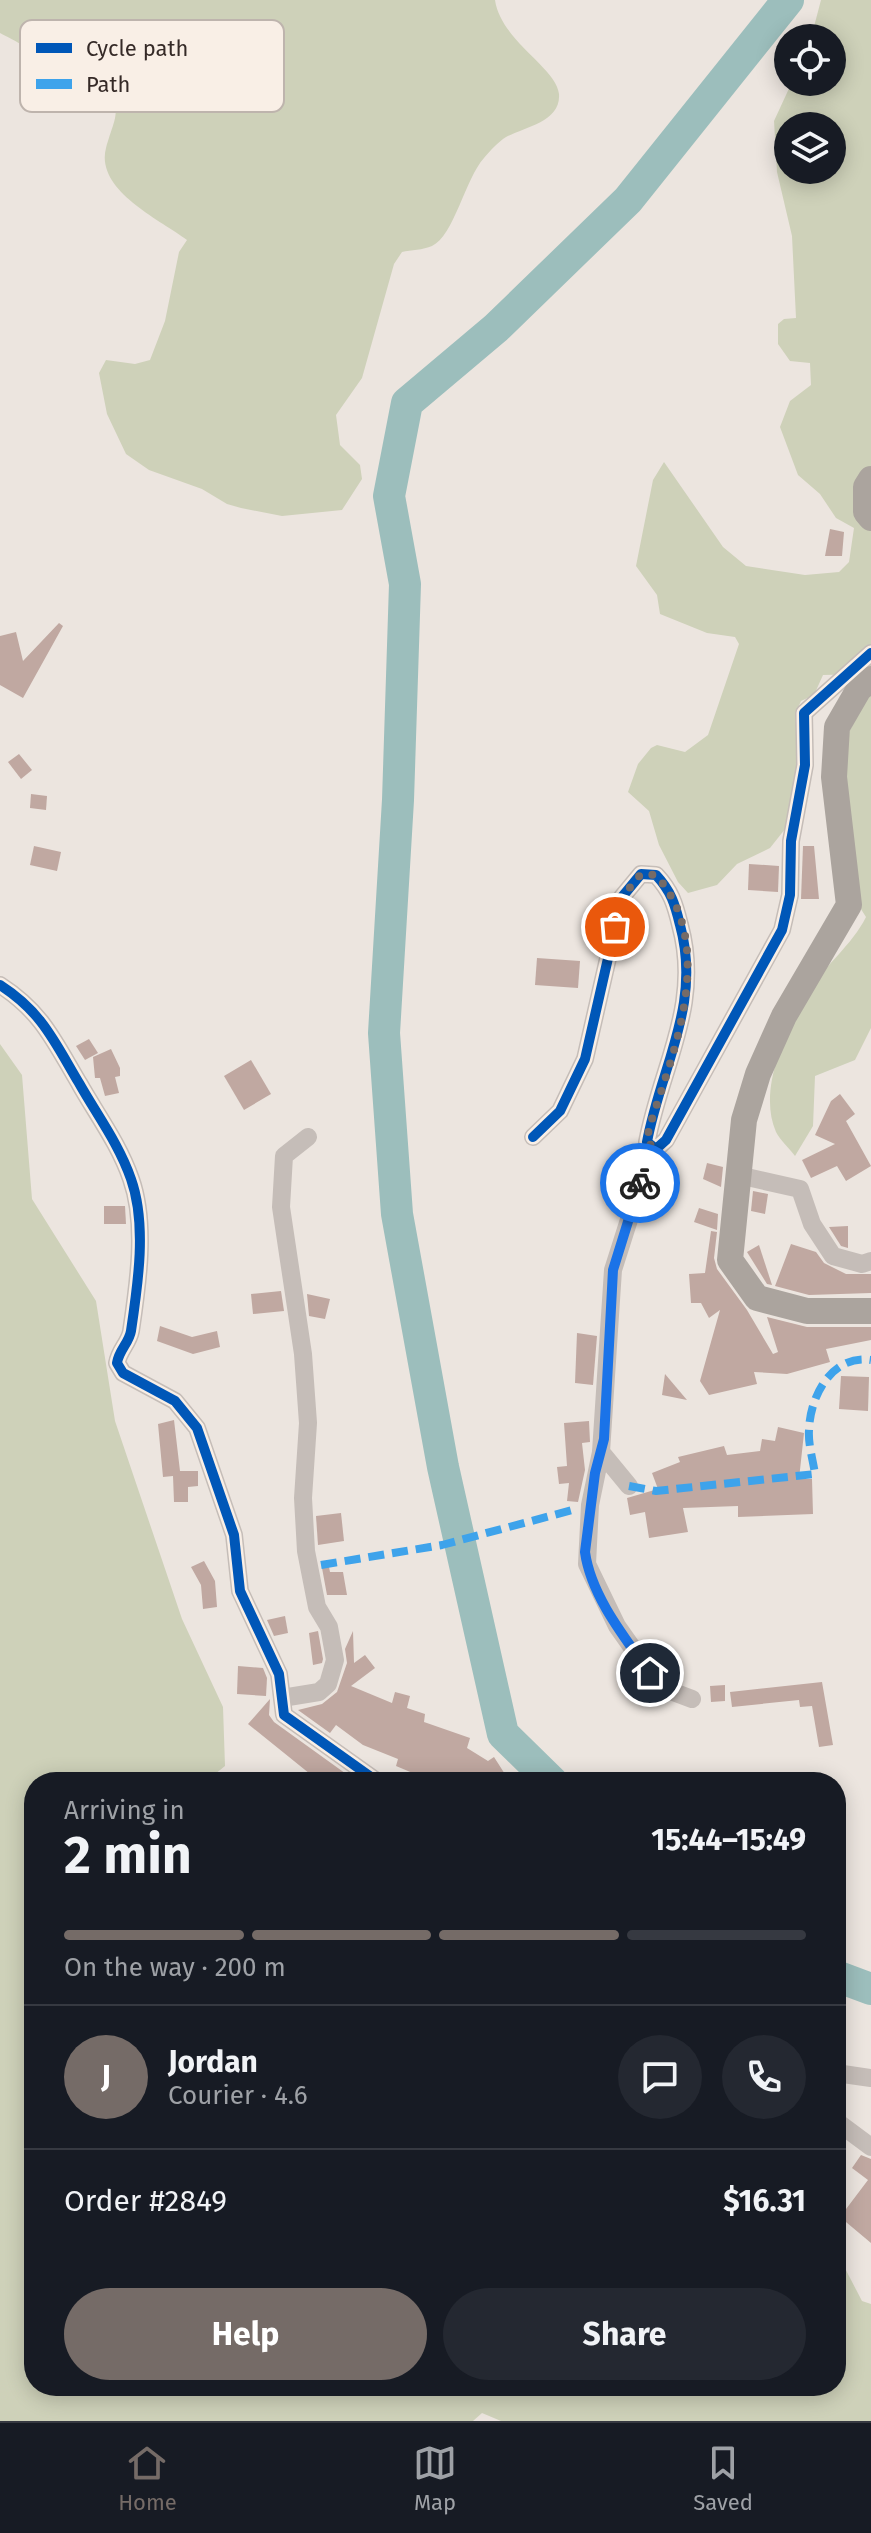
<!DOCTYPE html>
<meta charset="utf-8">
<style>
:root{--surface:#171b24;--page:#242831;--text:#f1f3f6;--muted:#9ea1a6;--line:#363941;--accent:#756b67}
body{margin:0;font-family:"Fira Sans",sans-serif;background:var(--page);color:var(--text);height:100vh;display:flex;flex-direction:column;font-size:30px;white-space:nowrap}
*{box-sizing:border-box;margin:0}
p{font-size:26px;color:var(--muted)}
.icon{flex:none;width:44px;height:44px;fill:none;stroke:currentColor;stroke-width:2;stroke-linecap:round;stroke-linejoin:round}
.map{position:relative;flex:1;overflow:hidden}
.details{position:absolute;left:24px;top:1772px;width:822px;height:624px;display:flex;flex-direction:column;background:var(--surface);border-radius:32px;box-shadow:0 4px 20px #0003}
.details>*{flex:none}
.controls{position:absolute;left:774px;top:24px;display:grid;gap:16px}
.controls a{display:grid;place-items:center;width:72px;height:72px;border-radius:50%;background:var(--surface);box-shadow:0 4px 20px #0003;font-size:40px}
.pin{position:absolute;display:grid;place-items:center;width:68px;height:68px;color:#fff;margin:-34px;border:4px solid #fff;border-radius:50%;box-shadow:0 2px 8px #0007}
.courier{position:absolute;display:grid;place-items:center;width:80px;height:80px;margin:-40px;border:6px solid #1a73e8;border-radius:50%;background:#fff;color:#222;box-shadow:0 2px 10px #0007}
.headline em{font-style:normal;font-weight:700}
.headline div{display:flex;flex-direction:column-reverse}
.headline{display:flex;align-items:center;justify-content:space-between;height:136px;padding:0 40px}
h1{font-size:52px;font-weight:700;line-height:60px}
.bar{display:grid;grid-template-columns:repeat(4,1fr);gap:12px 8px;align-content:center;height:96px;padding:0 40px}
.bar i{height:10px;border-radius:6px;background:var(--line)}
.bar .on{background:var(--accent)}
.bar p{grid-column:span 4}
.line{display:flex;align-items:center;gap:20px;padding:0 40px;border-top:2px solid var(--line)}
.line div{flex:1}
.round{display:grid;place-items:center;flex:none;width:84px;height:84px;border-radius:42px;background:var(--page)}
.primary-button{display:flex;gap:16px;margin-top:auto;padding:16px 40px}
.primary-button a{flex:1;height:92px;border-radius:48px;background:var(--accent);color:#fff;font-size:32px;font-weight:700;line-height:92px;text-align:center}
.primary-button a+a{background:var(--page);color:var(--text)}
.tabs{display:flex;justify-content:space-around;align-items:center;height:112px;border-top:2px solid var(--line);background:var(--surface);font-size:22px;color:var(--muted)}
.tabs a{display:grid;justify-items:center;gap:4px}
.tabs .on{color:var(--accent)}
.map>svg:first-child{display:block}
.green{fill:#ced1b9;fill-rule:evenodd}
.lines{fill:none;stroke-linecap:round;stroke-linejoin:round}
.river{stroke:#9cbebc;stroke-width:32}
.building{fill:#c0a8a1}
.minor{stroke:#c5bdb8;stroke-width:18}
.highway{stroke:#aba49e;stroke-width:26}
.quiet{stroke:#3ea3eb;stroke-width:8;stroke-dasharray:16 8;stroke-linecap:butt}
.cycleway-casing{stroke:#f9efe6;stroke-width:15}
.cycleway{stroke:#0057b8;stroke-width:10}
.done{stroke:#756b67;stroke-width:8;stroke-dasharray:0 14.4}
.route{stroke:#1a73e8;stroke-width:10}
.key{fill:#f9efe6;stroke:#beb4ad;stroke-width:2}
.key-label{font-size:22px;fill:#352a27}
</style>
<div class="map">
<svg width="871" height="2421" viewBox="0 0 871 2421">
<rect width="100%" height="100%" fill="#ece5df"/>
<!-- green -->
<g class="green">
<path d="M 0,0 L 495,0 C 501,41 556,67 559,94 C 561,122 524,127 506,137 C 498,142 490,151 484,158 C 465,179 454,236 432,246 C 423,250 411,250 402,252 L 394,264 L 362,378 L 336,415 L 340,445 L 360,465 L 362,479 L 342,510 L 282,516 L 241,508 L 227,504 L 202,489 L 149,470 L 126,454 L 107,414 L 99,373 L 106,360 L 135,364 L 150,360 L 165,321 L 179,252 L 187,240 C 159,219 95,190 106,148 C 115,116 121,116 109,83 L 83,70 C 43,80 47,64 23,46 C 17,41 7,37 0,33 Z"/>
<path d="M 821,0 L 871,0 L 871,670 L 866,674 L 823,675 L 814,695 L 801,701 L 795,714 L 800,765 L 793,819 L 770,848 L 737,864 L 717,885 L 688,893 L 678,882 L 659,845 L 649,811 L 628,792 L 638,764 L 651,748 L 657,745 L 685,752 L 708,735 L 739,644 L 735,637 L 707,633 L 660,614 L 657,595 L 636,566 L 653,480 L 664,462 L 723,547 L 746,566 L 805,575 L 839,572 L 849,562 L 854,528 L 836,518 L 820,494 L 798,475 L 780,427 L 790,401 L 811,385 L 810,363 L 790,361 L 778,344 L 778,324 L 784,319 L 796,318 L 792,236 L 777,172 L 774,121 L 792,82 L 832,82 L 832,38 L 811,38 ZM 788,126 L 832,126 L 832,170 L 788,170 Z"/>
<path d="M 871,695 L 871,1028 L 855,1060 L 815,1076 L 813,1126 L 795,1156 C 789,1148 780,1140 776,1132 C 757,1089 787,1028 809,991 C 826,964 852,945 866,917 L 859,906 L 845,851 L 846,738 L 865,700 Z"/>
<polygon points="0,1044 22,1075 32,1199 96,1301 115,1421 182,1619 223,1707 225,1766 205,1782 34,1782 34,2386 836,2386 836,2251 862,2301 871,2304 871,2421 501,2421 482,2413 473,2421 0,2421"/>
</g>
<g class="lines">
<!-- river -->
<g class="river">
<polyline points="552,1782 503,1734 443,1467 397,1214 384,1033 398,800 405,584 389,496 407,403 496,328 628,200 788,0"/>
<polyline points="836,1976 871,1989"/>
</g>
</g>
<!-- building -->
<g class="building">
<polygon points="830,529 844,532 842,556 825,556"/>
<polygon points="59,623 63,626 23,698 0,685 0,636 16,632 23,661"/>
<polygon points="19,754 32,770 21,779 8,762"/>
<polygon points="31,794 47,796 46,810 30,808"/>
<polygon points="34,846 61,852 57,871 30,865"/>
<polygon points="803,846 814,846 819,899 801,899"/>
<polygon points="749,864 779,866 778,892 748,890"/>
<polygon points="537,958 580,961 578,988 535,985"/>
<polygon points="89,1039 98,1053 85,1060 76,1046"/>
<polygon points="111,1049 120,1068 120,1076 115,1077 119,1093 105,1096 100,1078 95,1078 93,1057"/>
<polygon points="251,1060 271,1094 244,1110 224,1076"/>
<polygon points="840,1094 855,1114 846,1121 871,1166 846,1181 837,1166 811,1178 802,1160 835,1144 815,1135 831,1101"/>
<polygon points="707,1163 723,1167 721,1187 703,1179"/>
<polygon points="608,1176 628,1183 623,1198 603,1192"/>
<polygon points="753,1191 768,1194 765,1214 751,1211"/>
<polygon points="104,1206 125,1206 126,1224 104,1224"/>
<polygon points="699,1208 718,1214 717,1230 694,1222"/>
<polygon points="848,1226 848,1248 841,1246 829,1227"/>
<polygon points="711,1231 717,1232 714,1258 717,1269 747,1310 773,1354 778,1352 767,1317 807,1327 871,1327 871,1340 826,1349 830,1362 787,1374 754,1372 757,1384 709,1395 700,1381 720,1310 709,1318 701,1303 691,1303 689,1274 705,1273"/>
<polygon points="791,1244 816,1252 824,1263 846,1274 871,1274 871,1293 809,1295 775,1286"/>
<polygon points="759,1245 772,1285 767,1284 747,1252"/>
<polygon points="281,1291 284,1311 253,1314 251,1294"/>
<polygon points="307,1294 330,1299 325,1319 309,1316"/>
<polygon points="160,1326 192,1337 217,1331 220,1347 193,1354 157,1341"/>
<polygon points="577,1333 597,1336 593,1385 575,1383"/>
<polygon points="665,1374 687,1400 662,1395"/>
<polygon points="841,1376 869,1377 868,1411 839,1409"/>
<polygon points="174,1420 180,1471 198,1471 198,1486 188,1487 188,1502 174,1502 173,1476 163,1477 158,1424"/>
<polygon points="589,1421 590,1442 582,1443 585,1470 578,1502 567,1501 569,1483 559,1484 557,1467 567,1466 564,1423"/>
<polygon points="778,1427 804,1433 799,1479 812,1479 813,1514 738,1517 738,1506 683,1508 688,1532 649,1538 645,1512 630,1515 627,1498 658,1489 652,1473 680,1462 678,1457 724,1446 727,1455 760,1451 762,1439 775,1441"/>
<polygon points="341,1513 344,1541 318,1545 316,1516"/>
<polygon points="204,1561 215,1581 217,1607 203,1609 201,1585 191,1567"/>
<polygon points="329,1567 330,1572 343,1572 347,1595 327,1595 322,1568"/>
<polygon points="285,1616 288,1633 274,1636 267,1620"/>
<polygon points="318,1631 323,1659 322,1663 313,1665 309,1633"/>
<polygon points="353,1631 354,1663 365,1655 375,1668 351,1686 392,1703 395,1692 410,1696 407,1708 425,1714 424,1722 470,1738 467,1748 488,1761 494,1757 510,1782 427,1779 396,1766 398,1759 363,1745 336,1725 330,1733 298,1710 322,1704 337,1692 347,1663 345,1649"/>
<polygon points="238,1666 263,1668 267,1678 266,1696 237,1694"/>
<polygon points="822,1682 833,1745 819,1747 812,1706 800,1707 799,1700 732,1707 730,1692"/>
<polygon points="725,1685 725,1701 711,1702 710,1686"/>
<polygon points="270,1699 269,1715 274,1722 349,1776 344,1782 320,1782 248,1724"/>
<polygon points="861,2155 871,2159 871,2243 840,2217 868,2180 852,2168"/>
</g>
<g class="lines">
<!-- minor -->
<g class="minor">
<path d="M 0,985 C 42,1012 54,1041 79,1083 C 97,1115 119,1144 131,1179 C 147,1224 138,1284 131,1331 C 129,1343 119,1350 117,1363 L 123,1373 L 175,1401 L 197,1428 L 234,1535 L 240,1591 L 279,1674 L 284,1715 L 378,1782"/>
<path d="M 533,1137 L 560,1111 L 585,1059 L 622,897 L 641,874 L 656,875 C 671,891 675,904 680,925 C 702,1005 661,1066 647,1142 L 656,1149 L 666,1140 L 782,930 L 790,895 L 791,841 L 805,765 L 804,713 L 871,653"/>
<polyline points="738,1175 800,1189 812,1224 833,1256 862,1264 871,1261"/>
<polyline points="601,1452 590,1505 587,1564 617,1626 660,1687 692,1699"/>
<polyline points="629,1486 601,1452 613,1270 641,1182 656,1149"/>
<polyline points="282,1698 319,1692 328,1684 335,1660 329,1627 317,1607 306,1551 303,1498 308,1423 303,1354 281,1207 284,1156 308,1137"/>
<polyline points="836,2073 871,2078"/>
<polyline points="836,2121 871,2147"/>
</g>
<!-- highway -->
<g class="highway">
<polyline points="871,479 866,487 866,512 871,518"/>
<polyline points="871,679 859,689 837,727 834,777 849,905 784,1016 758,1074 744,1120 730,1260 757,1298 807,1311 871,1311"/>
</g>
<!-- quiet -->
<g class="quiet">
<path d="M 629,1486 L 656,1491 L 815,1474 C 813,1460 808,1444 809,1430 C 810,1395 833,1354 871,1360"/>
<polyline points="321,1565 442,1545 576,1509"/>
</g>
<!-- cycleway casing -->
<g class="cycleway-casing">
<g id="cycleway">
<path d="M 0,985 C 42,1012 54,1041 79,1083 C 97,1115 119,1144 131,1179 C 147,1224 138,1284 131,1331 C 129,1343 119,1350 117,1363 L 123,1373 L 175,1401 L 197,1428 L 234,1535 L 240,1591 L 279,1674 L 284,1715 L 378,1782"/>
<path d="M 533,1137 L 560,1111 L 585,1059 L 622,897 L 641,874 L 656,875 C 671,891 675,904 680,925 C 702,1005 661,1066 647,1142 L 656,1149 L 666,1140 L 782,930 L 790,895 L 791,841 L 805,765 L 804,713 L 871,653"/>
</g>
</g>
<!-- cycleway -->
<use href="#cycleway" class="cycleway"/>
</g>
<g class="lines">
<!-- done -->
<path class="done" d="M 615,927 L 622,897 L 641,874 L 656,875 C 718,945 674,1051 649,1128 L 647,1142 L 656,1149 L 640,1183"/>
<!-- route -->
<path class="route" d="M 640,1183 L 613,1270 L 604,1439 L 595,1473 L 585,1552 C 591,1596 625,1638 650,1673"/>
</g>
<!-- legend -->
<rect x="20" y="20" width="264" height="92" rx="12" class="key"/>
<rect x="36" y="43" width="36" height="10" fill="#0057b8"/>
<rect x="36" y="79" width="36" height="10" fill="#3ea3eb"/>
<g class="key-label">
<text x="86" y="56">Cycle path</text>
<text x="86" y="92">Path</text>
</g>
</svg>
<div class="controls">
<a><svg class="icon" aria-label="locate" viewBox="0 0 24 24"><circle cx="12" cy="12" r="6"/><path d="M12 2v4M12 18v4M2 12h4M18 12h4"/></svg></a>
<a><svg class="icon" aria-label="layers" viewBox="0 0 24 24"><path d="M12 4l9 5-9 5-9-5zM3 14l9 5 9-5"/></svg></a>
</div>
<div class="pin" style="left:615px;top:927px;background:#ea580c"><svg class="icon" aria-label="bag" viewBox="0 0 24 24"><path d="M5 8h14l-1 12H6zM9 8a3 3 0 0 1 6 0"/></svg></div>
<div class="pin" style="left:650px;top:1673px;background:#1f2937"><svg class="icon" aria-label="home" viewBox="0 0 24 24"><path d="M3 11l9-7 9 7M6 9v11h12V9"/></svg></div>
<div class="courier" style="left:640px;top:1183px"><svg class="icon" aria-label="bike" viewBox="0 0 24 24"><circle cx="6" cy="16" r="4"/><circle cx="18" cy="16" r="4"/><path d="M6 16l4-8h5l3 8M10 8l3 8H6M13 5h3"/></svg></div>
<section class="details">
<div class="headline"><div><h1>2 min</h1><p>Arriving in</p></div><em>15:44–15:49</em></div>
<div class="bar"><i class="on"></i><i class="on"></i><i class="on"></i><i></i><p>On the way · 200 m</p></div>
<div class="line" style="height:144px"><b class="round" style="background:var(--accent);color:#fff">J</b><div><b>Jordan</b><p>Courier · 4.6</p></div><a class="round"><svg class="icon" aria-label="chat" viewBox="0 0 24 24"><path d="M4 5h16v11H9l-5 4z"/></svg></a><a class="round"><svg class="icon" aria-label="phone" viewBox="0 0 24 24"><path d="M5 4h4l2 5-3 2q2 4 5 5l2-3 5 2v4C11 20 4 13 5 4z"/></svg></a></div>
<div class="line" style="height:104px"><div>Order #2849</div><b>$16.31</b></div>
<div class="primary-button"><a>Help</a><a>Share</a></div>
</section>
</div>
<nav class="tabs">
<a class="on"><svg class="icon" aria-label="home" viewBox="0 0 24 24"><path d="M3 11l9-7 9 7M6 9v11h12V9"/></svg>Home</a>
<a><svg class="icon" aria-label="map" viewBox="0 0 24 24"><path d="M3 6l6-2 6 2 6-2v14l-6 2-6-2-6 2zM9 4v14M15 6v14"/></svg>Map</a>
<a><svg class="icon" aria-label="saved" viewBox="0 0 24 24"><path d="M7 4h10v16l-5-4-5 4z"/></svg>Saved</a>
</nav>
